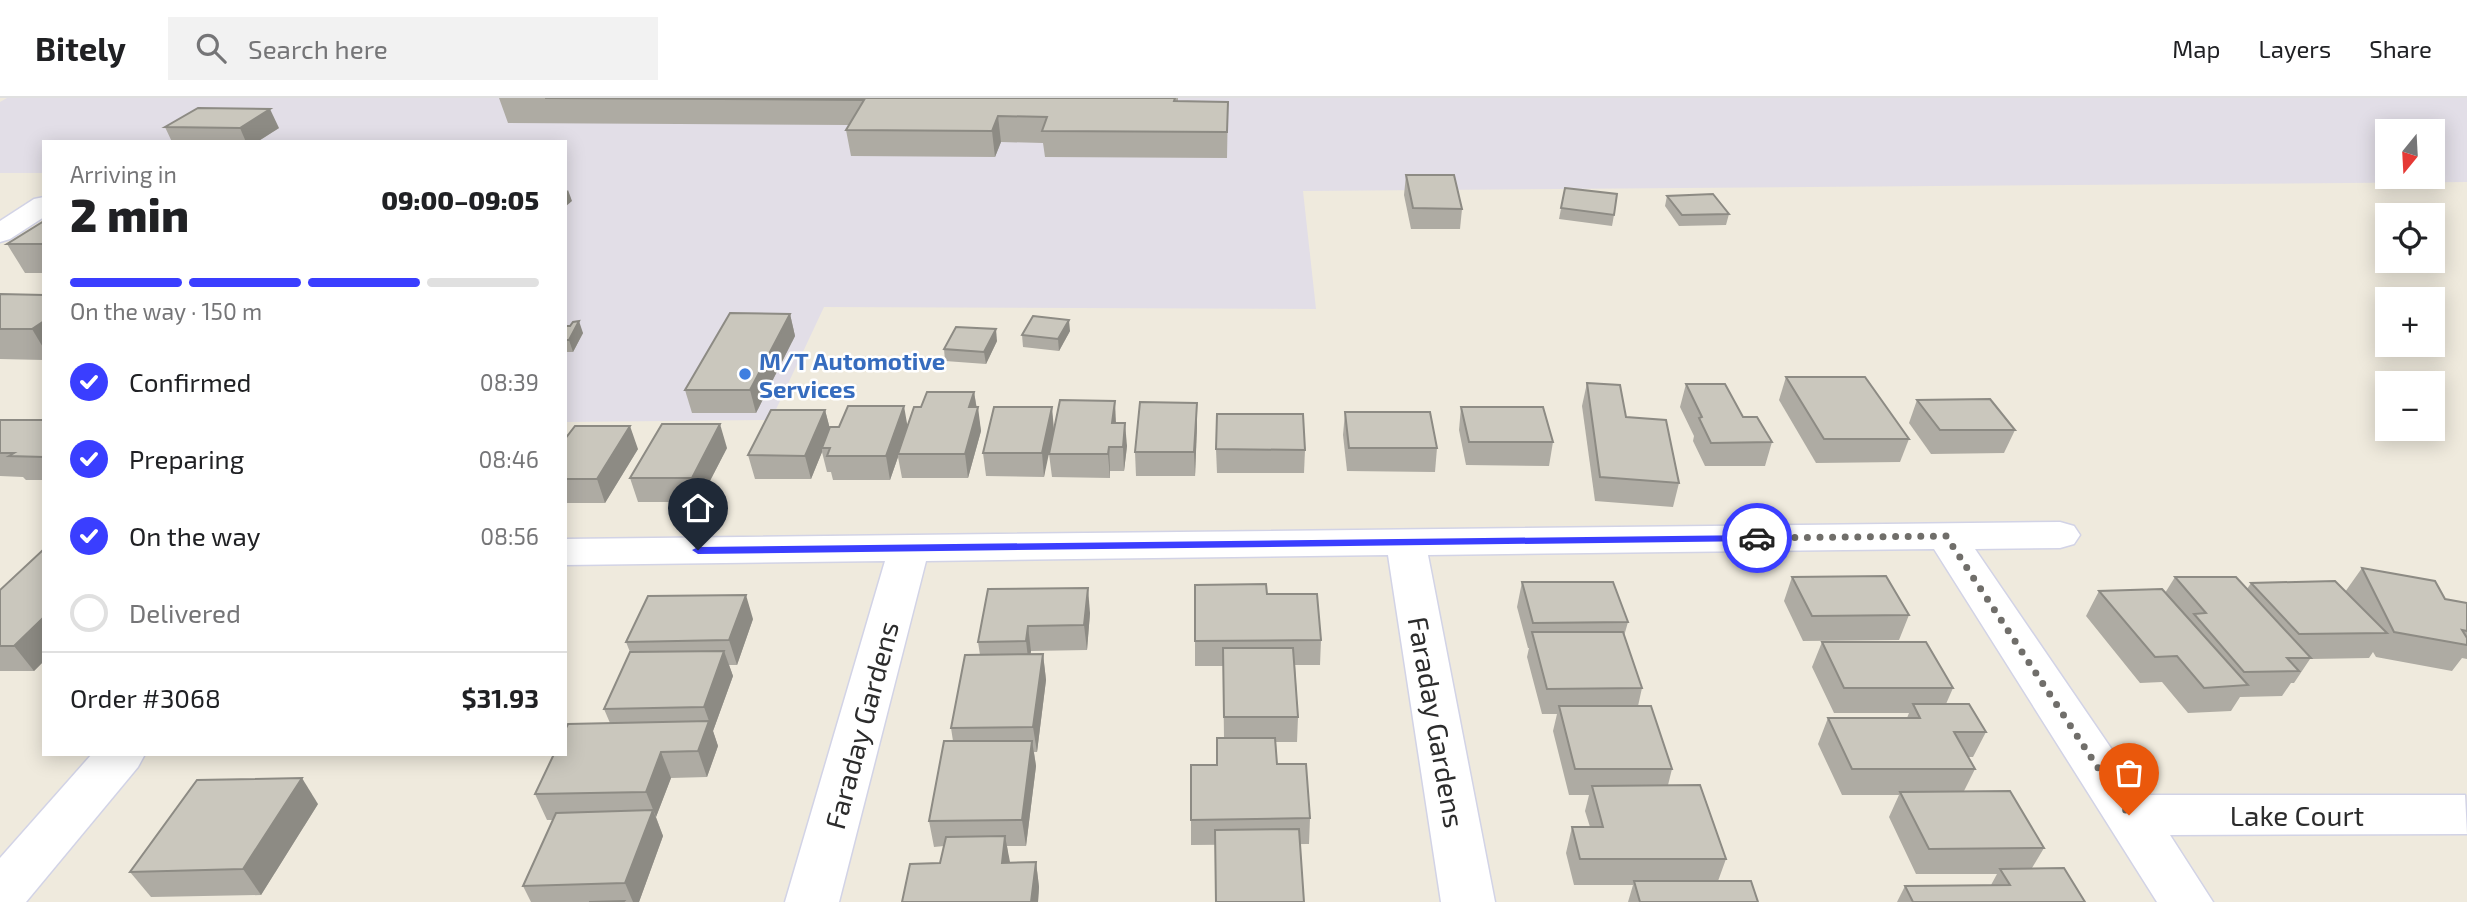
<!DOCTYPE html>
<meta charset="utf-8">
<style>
:root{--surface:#fff;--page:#f2f2f2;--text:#202124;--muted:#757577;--line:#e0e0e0;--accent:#3a3eff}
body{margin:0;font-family:"Exo 2",sans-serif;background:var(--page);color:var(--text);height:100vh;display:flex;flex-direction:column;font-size:26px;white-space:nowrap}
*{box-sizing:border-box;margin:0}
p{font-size:23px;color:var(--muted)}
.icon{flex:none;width:38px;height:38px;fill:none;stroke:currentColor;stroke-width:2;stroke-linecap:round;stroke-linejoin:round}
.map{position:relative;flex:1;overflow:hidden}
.drawer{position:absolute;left:42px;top:42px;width:525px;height:616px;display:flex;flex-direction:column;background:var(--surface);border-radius:0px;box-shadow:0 4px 18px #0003}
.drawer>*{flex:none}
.needle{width:46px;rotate:198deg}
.tools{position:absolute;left:2375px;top:21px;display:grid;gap:14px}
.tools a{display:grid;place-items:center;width:70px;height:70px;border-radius:0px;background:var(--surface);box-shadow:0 4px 18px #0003;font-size:35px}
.pin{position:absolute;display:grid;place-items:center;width:60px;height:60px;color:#fff;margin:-72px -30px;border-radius:50% 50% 50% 0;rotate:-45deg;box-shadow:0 0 7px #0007}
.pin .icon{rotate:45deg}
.courier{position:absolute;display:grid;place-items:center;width:70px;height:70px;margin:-35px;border:5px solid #3a3eff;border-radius:50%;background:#fff;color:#222;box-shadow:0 2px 9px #0007}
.head em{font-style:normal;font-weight:800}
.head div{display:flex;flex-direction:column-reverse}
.head{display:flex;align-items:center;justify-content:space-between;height:119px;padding:0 28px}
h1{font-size:46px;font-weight:800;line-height:52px}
.bar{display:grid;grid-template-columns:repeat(4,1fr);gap:10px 7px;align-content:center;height:84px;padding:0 28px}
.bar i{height:9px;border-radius:5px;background:var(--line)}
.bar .on{background:var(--accent)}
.bar p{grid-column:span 4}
.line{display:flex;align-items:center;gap:18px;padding:0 28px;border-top:2px solid var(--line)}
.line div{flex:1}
ol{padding:0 28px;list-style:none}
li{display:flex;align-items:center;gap:21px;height:77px}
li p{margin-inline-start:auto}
li .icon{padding:7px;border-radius:50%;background:var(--accent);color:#fff;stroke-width:4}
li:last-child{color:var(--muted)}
li i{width:38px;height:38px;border:4px solid var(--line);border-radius:50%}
header{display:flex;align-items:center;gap:42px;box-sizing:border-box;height:98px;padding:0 35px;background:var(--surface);border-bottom:2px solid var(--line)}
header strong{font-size:33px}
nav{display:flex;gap:38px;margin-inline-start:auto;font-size:24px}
.search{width:490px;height:63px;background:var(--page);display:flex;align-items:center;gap:18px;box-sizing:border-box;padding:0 24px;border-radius:0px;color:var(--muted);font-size:26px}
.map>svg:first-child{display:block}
.industrial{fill:#e2dee7;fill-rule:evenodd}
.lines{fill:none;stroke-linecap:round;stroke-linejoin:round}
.street-casing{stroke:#d2d3e6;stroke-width:3}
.street{fill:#fff;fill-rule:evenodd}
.wall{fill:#aeaba3}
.shaded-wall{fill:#8d8b84}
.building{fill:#cac7bd;stroke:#8d8b84;stroke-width:2}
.route{fill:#3a3eff}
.done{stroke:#706e6a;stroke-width:7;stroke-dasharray:0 12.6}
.shop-dot{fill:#3f7fe0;stroke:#fff;stroke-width:2.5}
.labels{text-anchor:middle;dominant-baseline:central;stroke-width:5;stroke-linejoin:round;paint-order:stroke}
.shop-label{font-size:24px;font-weight:bold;fill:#366cbe;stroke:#fff;text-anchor:start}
.near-street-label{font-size:28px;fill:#2c2c2c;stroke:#fff}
</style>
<header>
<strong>Bitely</strong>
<div class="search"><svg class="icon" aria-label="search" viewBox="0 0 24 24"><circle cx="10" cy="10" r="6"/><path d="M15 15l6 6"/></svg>Search here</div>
<nav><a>Map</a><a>Layers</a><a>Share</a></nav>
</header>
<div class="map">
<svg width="2467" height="804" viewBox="0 0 2467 804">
<rect width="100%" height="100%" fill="#efeadd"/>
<!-- industrial -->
<path class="industrial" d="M 7,0 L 2467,0 L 2467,84 L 1303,93 L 1316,211 L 824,209 L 771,322 L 565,324 L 565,44 L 44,44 L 44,75 L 0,75 L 0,4 ZM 2387,33 L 2432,33 L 2432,79 L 2387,79 Z"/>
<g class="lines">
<!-- street casing -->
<g class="street-casing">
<g id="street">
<polygon points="44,99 44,119 10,141 0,144 0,123 34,101"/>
<polygon points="2060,424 2074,428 2080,437 2074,446 2060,450 1975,451 2143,697 2465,697 2467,736 2170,737 2213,804 2157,804 1934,451 1428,457 1495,804 1441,804 1388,457 926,463 839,804 785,804 885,463 565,467 565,441"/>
<polygon points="92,656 145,656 138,669 26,804 0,804 0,760"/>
</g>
</g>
<!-- street -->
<use href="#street" class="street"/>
</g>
<!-- wall -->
<g class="wall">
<polygon points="499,0 1178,0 1178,3 1228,4 1227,60 1045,59 1043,45 1001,44 995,59 851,58 846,32 849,27 508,25"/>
<polygon points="165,29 279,30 257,44 172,44"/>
<polygon points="1406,77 1462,111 1460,131 1411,131 1404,97"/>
<polygon points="1565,90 1614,117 1612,128 1559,121"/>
<polygon points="1667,98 1729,116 1726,127 1679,128 1665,108"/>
<polygon points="44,123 44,175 25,175 7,146"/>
<polygon points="0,196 44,197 44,262 0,261"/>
<polygon points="790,216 795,238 756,315 692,315 685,292"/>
<polygon points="565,228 570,228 583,235 573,254 565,254"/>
<polygon points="1070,233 1059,253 1023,249 1022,237"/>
<polygon points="997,243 986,266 945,263 944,251"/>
<polygon points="1786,279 1909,341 1900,364 1816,365 1779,302"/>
<polygon points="1587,285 1626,319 1679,385 1673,409 1595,403 1582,308"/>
<polygon points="1686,286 1743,319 1772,344 1765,368 1705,368 1693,343 1694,338 1680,309"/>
<polygon points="974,294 981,333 968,380 902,380 898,359 890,382 833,382 831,374 827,374 822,354 811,381 755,381 748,357 825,312 830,331 907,328 921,309"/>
<polygon points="1917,302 2015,332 2004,355 1931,356 1909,325"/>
<polygon points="1197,305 1197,328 1195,378 1136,378 1135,354"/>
<polygon points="1052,309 1044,379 986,378 983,355"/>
<polygon points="1461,309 1553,344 1549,368 1466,367 1459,332"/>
<polygon points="1345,314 1437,350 1435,374 1347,373 1343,337"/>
<polygon points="0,322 44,322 44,382 26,382 23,379 0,378"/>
<polygon points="1116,325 1127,348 1124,373 1110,373 1110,380 1052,379 1049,356"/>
<polygon points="565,341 638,351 605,405 565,405"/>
<polygon points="727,350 699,404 638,404 630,380"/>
<polygon points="1216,351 1305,352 1304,375 1217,375"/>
<polygon points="44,451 44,563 34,573 0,573 0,492"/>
<polygon points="2362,470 2445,501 2467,505 2467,561 2462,560 2452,573 2376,559 2373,554 2369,560 2310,561 2294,585 2291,585 2282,598 2240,599 2231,613 2188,615 2162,584 2140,585 2086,518 2099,493 2165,495 2175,479 2247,491 2251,485 2345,494"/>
<polygon points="1792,479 1909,517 1899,542 1803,543 1784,503"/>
<polygon points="1522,484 1628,524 1624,538 1642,590 1638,608 1672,671 1668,687 1726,761 1718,783 1758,804 1628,804 1633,787 1574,787 1566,755 1572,729 1590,729 1585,713 1589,697 1569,697 1553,633 1557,616 1542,616 1527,559 1529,550 1528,550 1517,509"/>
<polygon points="988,491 1090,515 1087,552 1031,553 1030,557 1043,556 1046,582 1037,654 1034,654 1036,668 1026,748 1007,748 1009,764 1036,764 1039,789 1038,804 902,804 940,765 944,748 934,749 929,723 953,643 951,630 980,557 978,544"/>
<polygon points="1267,496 1321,542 1320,567 1295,567 1298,619 1297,644 1276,644 1277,666 1310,720 1309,746 1191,747 1191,722 1217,667 1224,640 1223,568 1195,568 1195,543"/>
<polygon points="753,521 737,567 729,567 733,578 713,633 718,648 707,679 671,680 656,719 663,738 639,804 531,804 523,788 553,722 547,722 535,696 610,625 604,611 630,554 626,544"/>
<polygon points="1822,544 1953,590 1946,606 1986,634 1973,659 1968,659 1975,671 1964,693 2044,750 2032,770 2085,804 1897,804 1905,788 1991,787 1997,776 1916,776 1889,719 1899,697 1842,697 1818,646 1828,620 1907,620 1909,615 1834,615 1812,569"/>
<polygon points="318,706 261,797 151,799 130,774"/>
</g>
<!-- shaded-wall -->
<g class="shaded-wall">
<polygon points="270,11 279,30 257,44 246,44 240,30"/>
<polygon points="998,18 1001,44 995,59 992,33"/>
<polygon points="568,92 572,103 565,109 565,95"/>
<polygon points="790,216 795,238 756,315 750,292"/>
<polygon points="1069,222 1070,233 1059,253 1058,241"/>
<polygon points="44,223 44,251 32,231"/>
<polygon points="579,223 583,235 573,254 569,242"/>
<polygon points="996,231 997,243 986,266 984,254"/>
<polygon points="974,294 977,313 978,309 981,333 968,380 965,356 969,309"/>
<polygon points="1115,303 1116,326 1112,325"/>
<polygon points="1197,305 1197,328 1195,378 1194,354"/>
<polygon points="904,308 908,331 898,356 898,359 890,382 886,358"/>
<polygon points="1052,309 1054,332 1044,379 1042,355"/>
<polygon points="825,312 831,335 822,350 822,354 811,381 805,358"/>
<polygon points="1125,325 1127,348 1124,373 1123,349"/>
<polygon points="720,326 727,350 699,404 692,380"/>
<polygon points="630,328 638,351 605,405 597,381"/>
<polygon points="1109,349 1110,373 1110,380 1108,356"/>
<polygon points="1088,490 1090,515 1087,552 1084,527"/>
<polygon points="746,497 753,521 737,567 729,542"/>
<polygon points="44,519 44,563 34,573 14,548"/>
<polygon points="1028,528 1031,553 1029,568 1026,543"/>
<polygon points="724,553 733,578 713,633 718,648 707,679 698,653 709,623 704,609"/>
<polygon points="1043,556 1046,582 1037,654 1033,629"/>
<polygon points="1032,643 1036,668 1026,748 1022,722"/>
<polygon points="661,654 671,680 656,719 646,694"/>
<polygon points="302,680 318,706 261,797 243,771"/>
<polygon points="653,712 663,738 639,804 633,804 625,785"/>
<polygon points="1005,738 1010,764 1006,790 1002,765"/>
<polygon points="1036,764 1039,789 1038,804 1031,804"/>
</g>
<!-- building -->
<g class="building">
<polygon points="545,0 1175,0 1174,3 1228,4 1227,34 1042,33 1047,19 998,18 992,33 846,32 864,2"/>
<polygon points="198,10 270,11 240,30 165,29"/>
<polygon points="1406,77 1454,77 1462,111 1413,110"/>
<polygon points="1565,90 1617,96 1614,117 1561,110"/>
<polygon points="1713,96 1729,116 1682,117 1667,98"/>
<polygon points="44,123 44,146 7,146"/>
<polygon points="0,196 44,197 44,223 32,231 0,231"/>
<polygon points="730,215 790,216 750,292 685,292"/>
<polygon points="1033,218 1069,222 1058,241 1022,237"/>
<polygon points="579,223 569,242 565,242 565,228 570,228 573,224"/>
<polygon points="956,229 996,231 984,254 944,251"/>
<polygon points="1786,279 1865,279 1909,341 1824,341"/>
<polygon points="1587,285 1620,287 1626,319 1666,322 1679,385 1600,379"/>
<polygon points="1686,286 1725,286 1743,319 1757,319 1772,344 1711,345 1699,320 1702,319"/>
<polygon points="927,294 974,294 969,309 978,309 965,356 898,356 914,309 921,309"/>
<polygon points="1990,301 2015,332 1940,332 1917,302"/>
<polygon points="1060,302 1115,303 1112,325 1125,325 1123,349 1109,349 1108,356 1049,356"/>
<polygon points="1140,304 1197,305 1194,354 1135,354"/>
<polygon points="848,308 904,308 886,358 827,358 830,350 822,350 830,329 839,329"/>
<polygon points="994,309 1052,309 1042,355 983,355"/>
<polygon points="1461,309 1543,309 1553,344 1469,344"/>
<polygon points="771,312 825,312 805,358 748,357"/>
<polygon points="1345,314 1430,314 1437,350 1349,350"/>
<polygon points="1217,316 1303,316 1305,352 1216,351"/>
<polygon points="0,322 44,322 44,359 9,358 14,355 0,355"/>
<polygon points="662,326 720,326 692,380 630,380"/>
<polygon points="575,328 630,328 597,381 565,381 565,341"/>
<polygon points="44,451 44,519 14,548 0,548 0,492"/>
<polygon points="2362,470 2435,483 2445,501 2467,505 2467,533 2462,532 2467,540 2467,547 2394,534"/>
<polygon points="1886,478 1909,517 1812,518 1792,479"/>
<polygon points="2175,479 2236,479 2311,560 2287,560 2299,573 2244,574 2194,516 2206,515"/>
<polygon points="2335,483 2387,535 2299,536 2251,485"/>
<polygon points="1522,484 1613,484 1628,524 1533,525"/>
<polygon points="1266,486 1267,496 1317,496 1321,542 1195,543 1195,487"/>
<polygon points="1088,490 1084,527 1028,528 1026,543 978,544 988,491"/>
<polygon points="2162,491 2248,587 2204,590 2177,558 2155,559 2099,493"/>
<polygon points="746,497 729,542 626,544 648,498"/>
<polygon points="1532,534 1623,534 1642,590 1547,591"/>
<polygon points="1822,544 1926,544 1953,590 1844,590"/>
<polygon points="1223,550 1293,550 1298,619 1224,619"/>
<polygon points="724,553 704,609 604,611 630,554"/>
<polygon points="1043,556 1033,629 951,630 965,557"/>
<polygon points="1913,606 1969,606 1986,634 1954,634 1975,671 1852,671 1828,620 1920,620"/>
<polygon points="1559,608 1651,608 1672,671 1575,671"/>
<polygon points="709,623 698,653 661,654 646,694 535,696 554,656 565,656 565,632 568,626"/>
<polygon points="1217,640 1275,640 1277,666 1306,666 1310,720 1191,722 1191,667 1217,667"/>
<polygon points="944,643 1032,643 1022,722 929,723"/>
<polygon points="302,680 243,771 130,774 197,682"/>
<polygon points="1700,687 1726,761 1580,761 1572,729 1603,729 1592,688"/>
<polygon points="2010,693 2044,750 1929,751 1900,694"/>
<polygon points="653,712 625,785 523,788 556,715"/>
<polygon points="1299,731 1304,804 1216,804 1215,732"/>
<polygon points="1005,738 1002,765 1036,764 1031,804 902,804 910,766 940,765 946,739"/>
<polygon points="2064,770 2085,804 1913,804 1905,788 2010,787 2000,771"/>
<polygon points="1634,783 1751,783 1758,804 1640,804"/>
<polygon points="624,803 623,804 589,804"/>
</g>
<!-- route -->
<polygon class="route" points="1757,437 1761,438 1761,443 698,456 692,452 698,449"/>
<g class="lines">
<!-- done -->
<polyline class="done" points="1757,440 1946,438 2129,717"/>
</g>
<!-- markers -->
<circle class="shop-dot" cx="745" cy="276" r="7"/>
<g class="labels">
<!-- shop labels -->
<g class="shop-label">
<text x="759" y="262">M/T Automotive<tspan x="759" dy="28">Services</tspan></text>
</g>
<!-- near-street labels -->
<g class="near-street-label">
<text transform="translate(1437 624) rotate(80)">Faraday Gardens</text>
<text transform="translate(861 627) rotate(-75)">Faraday Gardens</text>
<text x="2297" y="717">Lake Court</text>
</g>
</g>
</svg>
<div class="tools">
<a><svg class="needle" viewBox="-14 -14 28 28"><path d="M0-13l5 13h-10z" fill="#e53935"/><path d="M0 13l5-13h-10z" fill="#757577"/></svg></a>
<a><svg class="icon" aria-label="locate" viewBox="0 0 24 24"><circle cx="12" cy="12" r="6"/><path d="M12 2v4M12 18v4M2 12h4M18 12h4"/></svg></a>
<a>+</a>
<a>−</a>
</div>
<div class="pin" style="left:2129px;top:717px;background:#ea580c"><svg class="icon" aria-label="bag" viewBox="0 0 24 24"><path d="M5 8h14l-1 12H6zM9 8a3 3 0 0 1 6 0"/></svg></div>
<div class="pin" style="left:698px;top:452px;background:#1f2937"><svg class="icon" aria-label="home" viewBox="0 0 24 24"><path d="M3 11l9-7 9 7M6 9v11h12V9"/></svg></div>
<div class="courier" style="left:1757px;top:440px"><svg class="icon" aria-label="car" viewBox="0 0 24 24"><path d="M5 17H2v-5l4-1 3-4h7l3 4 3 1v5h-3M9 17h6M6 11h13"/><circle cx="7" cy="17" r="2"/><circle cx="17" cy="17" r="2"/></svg></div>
<section class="drawer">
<div class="head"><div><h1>2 min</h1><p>Arriving in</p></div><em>09:00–09:05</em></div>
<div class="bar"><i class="on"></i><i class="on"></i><i class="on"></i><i></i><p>On the way · 150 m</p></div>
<ol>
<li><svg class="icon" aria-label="check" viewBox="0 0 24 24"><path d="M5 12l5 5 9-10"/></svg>Confirmed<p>08:39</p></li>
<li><svg class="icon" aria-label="check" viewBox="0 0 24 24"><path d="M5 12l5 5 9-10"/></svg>Preparing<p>08:46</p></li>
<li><svg class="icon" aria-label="check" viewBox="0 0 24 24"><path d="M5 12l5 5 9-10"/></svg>On the way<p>08:56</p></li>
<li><i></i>Delivered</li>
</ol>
<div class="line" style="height:91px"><div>Order #3068</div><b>$31.93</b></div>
</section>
</div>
